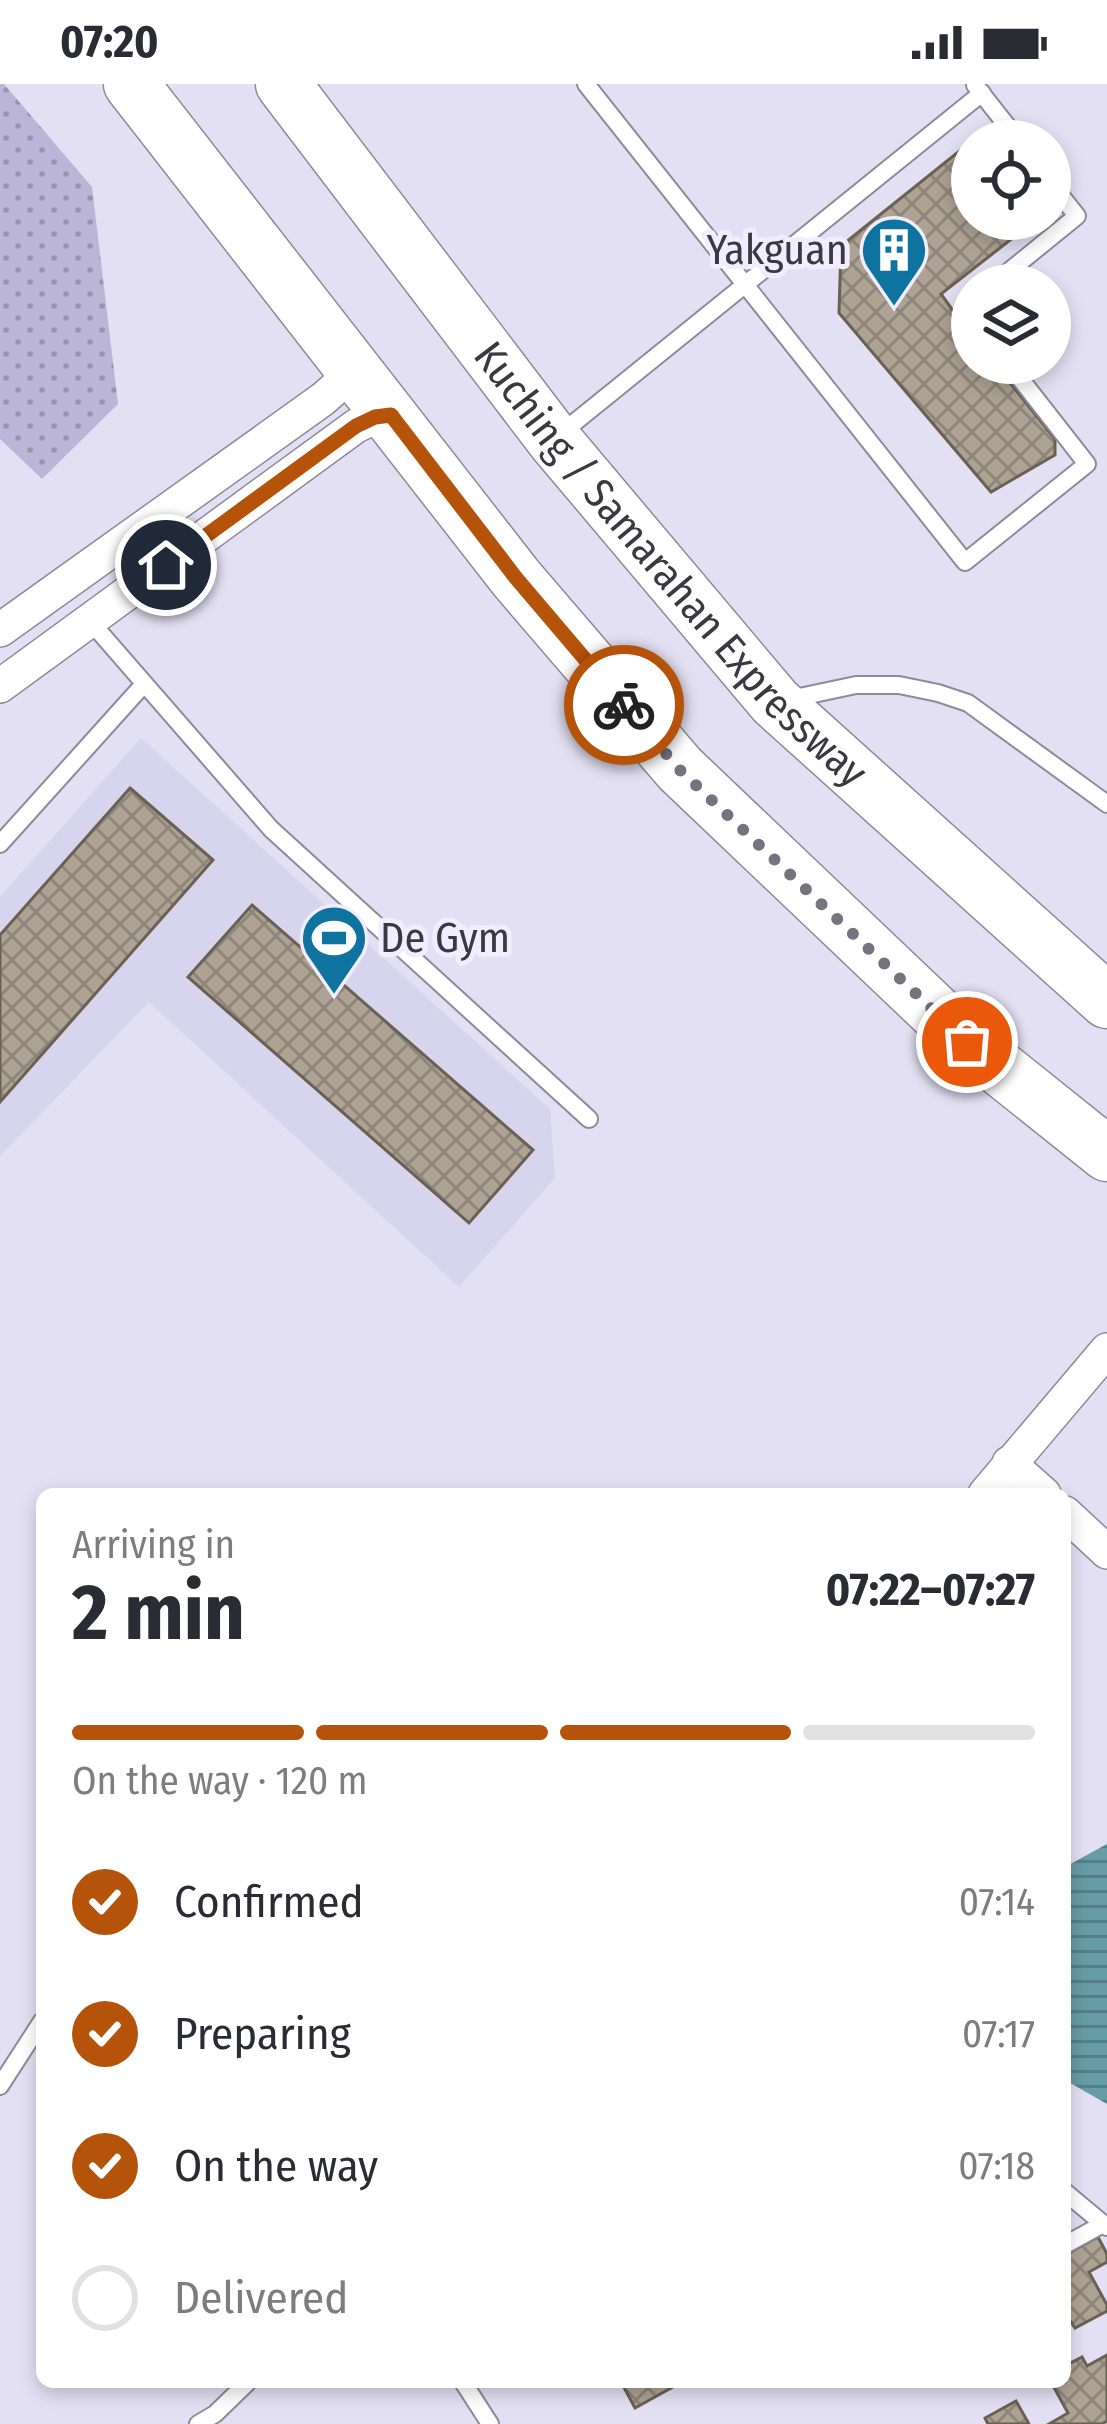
<!DOCTYPE html>
<meta charset="utf-8">
<style>
:root{--surface:#fff;--page:#f7f7f7;--text:#2b2b33;--muted:#7c7c81;--line:#e1e1e2;--accent:#b45309}
body{margin:0;font-family:"Fira Sans Condensed",sans-serif;background:var(--page);color:var(--text);height:100vh;display:flex;flex-direction:column;font-size:45px;white-space:nowrap}
*{box-sizing:border-box;margin:0}
p{font-size:39px;color:var(--muted)}
.icon{flex:none;width:66px;height:66px;fill:none;stroke:currentColor;stroke-width:2;stroke-linecap:round;stroke-linejoin:round}
.map{position:relative;flex:1;overflow:hidden}
.side{position:absolute;left:36px;top:1404px;width:1035px;height:900px;display:flex;flex-direction:column;background:var(--surface);border-radius:18px;box-shadow:0 6px 18px #0003}
.side>*{flex:none}
.tools{position:absolute;left:951px;top:36px;display:grid;gap:24px}
.tools a{display:grid;place-items:center;width:120px;height:120px;border-radius:50%;background:var(--surface);box-shadow:0 6px 18px #0003;font-size:60px}
.pin{position:absolute;display:grid;place-items:center;width:102px;height:102px;color:#fff;margin:-51px;border:6px solid #fff;border-radius:50%;box-shadow:0 3px 12px #0007}
.courier{position:absolute;display:grid;place-items:center;width:120px;height:120px;margin:-60px;border:9px solid #b45309;border-radius:50%;background:#fff;color:#222;box-shadow:0 3px 15px #0007}
.headline em{font-style:normal;font-weight:700}
.headline div{display:flex;flex-direction:column-reverse}
.headline{display:flex;align-items:center;justify-content:space-between;height:204px;padding:0 36px}
h1{font-size:78px;font-weight:700;line-height:90px}
.bar{display:grid;grid-template-columns:repeat(4,1fr);gap:18px 12px;align-content:center;height:144px;padding:0 36px}
.bar i{height:15px;border-radius:9px;background:var(--line)}
.bar .current{background:var(--accent)}
.bar p{grid-column:span 4}
ol{padding:0 36px;list-style:none}
li{display:flex;align-items:center;gap:36px;height:132px}
li p{margin-inline-start:auto}
li .icon{padding:12px;border-radius:50%;background:var(--accent);color:#fff;stroke-width:4}
li:last-child{color:var(--muted)}
li i{width:66px;height:66px;border:6px solid var(--line);border-radius:50%}
.status{display:flex;justify-content:space-between;align-items:center;height:84px;padding:0 60px;background:var(--surface);direction:ltr}
.status svg{height:33px;fill:currentColor}
.map>svg:first-child{display:block}
.built{fill:#d7d4ed}
.grass{fill:url(#grass-dots)}
.water{fill:url(#water-rules)}
.building{fill:url(#building-cross-hatch);stroke:#6b6054;stroke-width:3}
.lines{fill:none;stroke-linecap:round;stroke-linejoin:round}
.service-casing{stroke:#8d8a9b;stroke-width:20}
.minor-casing{stroke:#8d8a9b;stroke-width:36}
.trunk-casing{stroke:#8d8a9b;stroke-width:57}
.service{stroke:#fff;stroke-width:16}
.minor{stroke:#fff;stroke-width:33}
.trunk{stroke:#fff;stroke-width:54}
.done{stroke:#75737e;stroke-width:12;stroke-dasharray:0 21.6}
.route{stroke:#b45309;stroke-width:15}
.labels{text-anchor:middle;dominant-baseline:central;stroke-width:10;stroke-linejoin:round;paint-order:stroke}
.poi-label{font-size:42px;fill:#3a3940;stroke:#efedff;text-anchor:end}
.street-label{font-size:42px;fill:#3a3940;stroke:#efedff}
</style>
<div class="status"><b>07:20</b><svg viewBox="0 0 49 12"><path d="M0 12V9h3v3zM5 12V6h3v6zM10 12V3h3v9zM15 12V0h3v12zM26 1h20v11H26zM47 4h2v5h-2z"/></svg></div>
<div class="map">
<svg width="1107" height="2340" viewBox="0 0 1107 2340">
<defs>
<pattern id="grass-dots" width="8" height="8" patternUnits="userSpaceOnUse" patternTransform="scale(3)"><rect width="8" height="8" fill="#bbb6d7"/><path d="M2 2h.1M6 6h.1" fill="none" stroke="#9995b0" stroke-width="1.8" stroke-linecap="round"/></pattern>
<pattern id="water-rules" width="6" height="5" patternUnits="userSpaceOnUse" patternTransform="scale(3)"><rect width="6" height="5" fill="#669ca5"/><path d="M0 2.5h6" fill="none" stroke="#558088"/></pattern>
<pattern id="building-cross-hatch" width="8" height="8" patternUnits="userSpaceOnUse" patternTransform="scale(3)"><rect width="8" height="8" fill="#aea294"/><path d="M0 0l8 8M0 8l8-8" fill="none" stroke="#8f857a"/></pattern>
</defs>
<rect width="100%" height="100%" fill="#e2e0f2"/>
<!-- built -->
<polygon class="built" points="141,654 550,1025 555,1094 459,1203 149,918 0,1072 0,813"/>
<!-- grass -->
<polygon class="grass" points="0,0 4,0 92,103 118,320 42,395 0,355"/>
<!-- water -->
<polygon class="water" points="1107,1760 1107,2020 1065,1996 1065,1783"/>
<!-- building -->
<g class="building">
<polygon points="993,40 1007,57 972,57 972,135 1037,135 941,210 972,253 972,279 994,279 1055,355 1055,371 991,408 839,229 841,162"/>
<polygon points="130,704 213,776 0,1018 0,851"/>
<polygon points="252,821 533,1066 469,1139 188,893"/>
<polygon points="1098,2153 1107,2170 1107,2178 1089,2188 1107,2221 1107,2227 1075,2244 1069,2235 1065,2237 1065,2171"/>
<polygon points="1107,2271 1107,2337 1102,2340 1049,2340 1068,2329 1051,2298 1065,2298 1065,2282 1082,2273 1087,2282"/>
<polygon points="621,2298 682,2298 635,2324"/>
<polygon points="1016,2317 1029,2340 988,2340 985,2334"/>
</g>
<g class="lines">
<!-- service casing -->
<g class="service-casing">
<g id="service">
<polyline points="586,0 965,478 1087,380 1008,279"/>
<polyline points="975,1 1019,57"/>
<polyline points="992,201 1077,132 1050,98"/>
<polyline points="972,218 965,223 972,233"/>
<polyline points="559,351 982,9"/>
<polyline points="90,537 271,745 589,1035"/>
<polyline points="790,615 856,601 899,601 938,609 968,619 1107,720"/>
<polyline points="0,760 144,600"/>
<polyline points="0,2002 42,1937"/>
<polyline points="1065,2108 1107,2143"/>
<polyline points="1065,2161 1103,2140"/>
<polyline points="463,2298 490,2340"/>
<polyline points="198,2340 215,2330 248,2298"/>
</g>
</g>
<!-- minor casing -->
<g class="minor-casing">
<g id="minor">
<polyline points="0,546 323,315 340,300 350,282"/>
<polyline points="0,602 356,342 375,333 391,331"/>
<polyline points="1009,1379 1044,1410"/>
<polyline points="985,1410 1107,1266"/>
<polyline points="1065,1429 1107,1468"/>
</g>
</g>
<!-- trunk casing -->
<g class="trunk-casing">
<g id="trunk">
<polyline points="131,0 516,494 680,685 967,958 1107,1070"/>
<path id="s1" d="M 283,0 L 554,356 L 775,618 L 1107,917"/>
</g>
</g>
<!-- service -->
<use href="#service" class="service"/>
<!-- minor -->
<use href="#minor" class="minor"/>
<!-- trunk -->
<use href="#trunk" class="trunk"/>
</g>
<g class="lines">
<!-- done -->
<polyline class="done" points="624,621 680,686 967,958"/>
<!-- route -->
<polyline class="route" points="166,481 356,342 375,333 391,331 516,494 624,621"/>
</g>
<!-- icons -->
<defs>
<g id="building-pin" transform="scale(3.45)"><path d="M0 17L-7.5 6A9.5 9.5 0 1 1 7.5 6Z" fill="#0f73a0" stroke="#efedff"/><path d="M-4-6H4V6H1V3H-1V6H-4ZM-2.5-4.3h1.7v1.8h-1.7ZM.8-4.3h1.7v1.8H.8ZM-2.5-1h1.7V.8h-1.7ZM.8-1h1.7V.8H.8Z" fill="#fff"/></g>
<g id="stadium-pin" transform="scale(3.45)"><path d="M0 17L-7.5 6A9.5 9.5 0 1 1 7.5 6Z" fill="#0f73a0" stroke="#efedff"/><path d="M0-5a6.5 5 0 1 0 0 10a6.5 5 0 1 0 0-10ZM-3.5-1.8h7v3.6h-7Z" fill="#fff"/></g>
</defs>
<g fill-rule="evenodd">
<use href="#building-pin" x="894" y="166"/>
<use href="#stadium-pin" x="334" y="854"/>
</g>
<g class="labels">
<!-- poi labels -->
<g class="poi-label">
<text x="848" y="166">Yakguan</text>
<text x="380" y="854" text-anchor="start">De Gym</text>
</g>
<!-- street labels -->
<g class="street-label">
<text stroke="none"><textPath href="#s1" startOffset="618">Kuching / Samarahan Expressway</textPath></text>
</g>
</g>
</svg>
<div class="tools">
<a><svg class="icon" aria-label="locate" viewBox="0 0 24 24"><circle cx="12" cy="12" r="6"/><path d="M12 2v4M12 18v4M2 12h4M18 12h4"/></svg></a>
<a><svg class="icon" aria-label="layers" viewBox="0 0 24 24"><path d="M12 4l9 5-9 5-9-5zM3 14l9 5 9-5"/></svg></a>
</div>
<div class="pin" style="left:967px;top:958px;background:#ea580c"><svg class="icon" aria-label="bag" viewBox="0 0 24 24"><path d="M5 8h14l-1 12H6zM9 8a3 3 0 0 1 6 0"/></svg></div>
<div class="pin" style="left:166px;top:481px;background:#1f2937"><svg class="icon" aria-label="home" viewBox="0 0 24 24"><path d="M3 11l9-7 9 7M6 9v11h12V9"/></svg></div>
<div class="courier" style="left:624px;top:621px"><svg class="icon" aria-label="bike" viewBox="0 0 24 24"><circle cx="6" cy="16" r="4"/><circle cx="18" cy="16" r="4"/><path d="M6 16l4-8h5l3 8M10 8l3 8H6M13 5h3"/></svg></div>
<section class="side">
<div class="headline"><div><h1>2 min</h1><p>Arriving in</p></div><em>07:22–07:27</em></div>
<div class="bar"><i class="current"></i><i class="current"></i><i class="current"></i><i></i><p>On the way · 120 m</p></div>
<ol>
<li><svg class="icon" aria-label="check" viewBox="0 0 24 24"><path d="M5 12l5 5 9-10"/></svg>Confirmed<p>07:14</p></li>
<li><svg class="icon" aria-label="check" viewBox="0 0 24 24"><path d="M5 12l5 5 9-10"/></svg>Preparing<p>07:17</p></li>
<li><svg class="icon" aria-label="check" viewBox="0 0 24 24"><path d="M5 12l5 5 9-10"/></svg>On the way<p>07:18</p></li>
<li><i></i>Delivered</li>
</ol>
</section>
</div>
